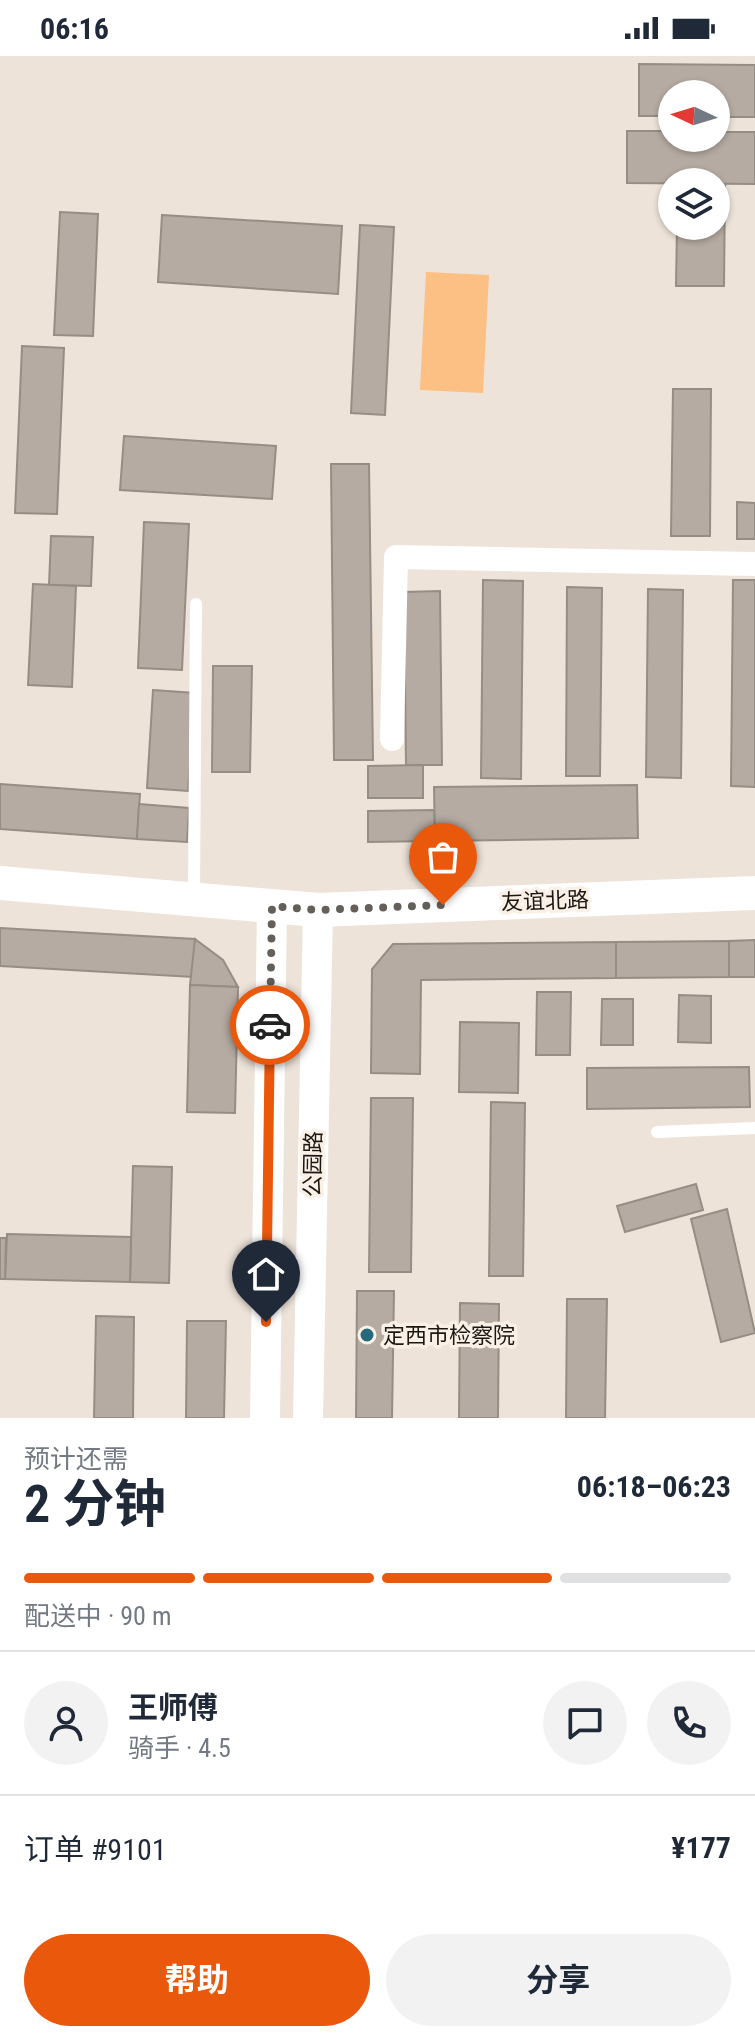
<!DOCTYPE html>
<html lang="zh">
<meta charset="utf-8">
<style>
:root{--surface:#fff;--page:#f2f2f3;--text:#1f2937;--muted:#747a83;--line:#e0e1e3;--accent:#ea580c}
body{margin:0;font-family:"Roboto Condensed","Noto Sans SC",sans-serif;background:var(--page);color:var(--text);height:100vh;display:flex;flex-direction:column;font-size:30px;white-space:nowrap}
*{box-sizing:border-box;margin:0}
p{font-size:26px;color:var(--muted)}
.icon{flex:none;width:44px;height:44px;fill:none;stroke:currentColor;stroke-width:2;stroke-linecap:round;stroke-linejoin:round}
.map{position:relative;height:1362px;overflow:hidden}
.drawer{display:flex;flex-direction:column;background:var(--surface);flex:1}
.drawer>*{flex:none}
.needle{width:52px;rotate:274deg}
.controls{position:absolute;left:658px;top:24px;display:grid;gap:16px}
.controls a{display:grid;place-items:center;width:72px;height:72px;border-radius:50%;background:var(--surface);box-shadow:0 2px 6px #0004;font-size:40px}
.pin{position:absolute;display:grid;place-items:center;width:68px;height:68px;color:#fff;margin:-82px -34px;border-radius:50% 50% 50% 0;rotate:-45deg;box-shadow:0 0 8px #0007}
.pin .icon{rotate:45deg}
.courier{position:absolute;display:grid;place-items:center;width:80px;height:80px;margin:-40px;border:6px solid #ea580c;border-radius:50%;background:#fff;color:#222;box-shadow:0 2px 10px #0007}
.summary em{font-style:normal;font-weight:700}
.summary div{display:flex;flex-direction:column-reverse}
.summary{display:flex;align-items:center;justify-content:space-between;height:136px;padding:0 24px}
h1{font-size:52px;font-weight:700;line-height:60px}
.bar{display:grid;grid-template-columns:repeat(4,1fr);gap:12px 8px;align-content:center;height:96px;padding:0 24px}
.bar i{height:10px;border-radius:6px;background:var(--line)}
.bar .selected{background:var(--accent)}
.bar p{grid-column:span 4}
.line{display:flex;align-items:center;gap:20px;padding:0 24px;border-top:2px solid var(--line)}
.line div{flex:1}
.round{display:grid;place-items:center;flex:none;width:84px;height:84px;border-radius:42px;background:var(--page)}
.cta{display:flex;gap:16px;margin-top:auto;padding:16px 24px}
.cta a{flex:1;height:92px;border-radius:48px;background:var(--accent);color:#fff;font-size:32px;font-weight:700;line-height:92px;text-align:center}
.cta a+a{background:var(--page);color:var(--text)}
.status{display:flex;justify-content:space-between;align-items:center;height:56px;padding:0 40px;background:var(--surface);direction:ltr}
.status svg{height:22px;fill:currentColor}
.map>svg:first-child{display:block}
.green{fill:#fcbf84}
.building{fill:#b5aba2;stroke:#968d84;stroke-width:2}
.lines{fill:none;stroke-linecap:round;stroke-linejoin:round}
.service{stroke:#fff;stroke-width:12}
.minor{stroke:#fff;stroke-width:24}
.tertiary{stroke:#fff;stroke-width:30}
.secondary{stroke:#fff;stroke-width:34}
.done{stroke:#645f59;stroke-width:8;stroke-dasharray:0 14.4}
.route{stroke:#ea580c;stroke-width:10}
.poi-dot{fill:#27697c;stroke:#faf0e6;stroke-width:3}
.labels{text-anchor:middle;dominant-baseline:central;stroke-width:7;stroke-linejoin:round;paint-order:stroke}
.street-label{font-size:22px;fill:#1b1814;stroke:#faf0e6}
.poi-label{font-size:22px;fill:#1b1814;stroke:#faf0e6;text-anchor:start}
</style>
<div class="status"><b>06:16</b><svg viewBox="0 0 49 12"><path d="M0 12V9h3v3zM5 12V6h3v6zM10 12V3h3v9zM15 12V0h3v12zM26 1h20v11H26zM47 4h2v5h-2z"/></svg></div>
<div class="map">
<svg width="755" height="1362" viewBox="0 0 755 1362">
<rect width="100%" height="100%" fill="#ede3d9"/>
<!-- green -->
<polygon class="green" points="426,216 489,219 483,337 420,334"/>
<!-- building -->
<g class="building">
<polygon points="639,8 755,9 755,61 716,61 716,38 672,38 672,60 639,60"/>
<polygon points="627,75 672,75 672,82 716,82 716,76 755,76 755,128 627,127"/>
<polygon points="716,128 725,128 724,230 676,230 677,170 716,170"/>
<polygon points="60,156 98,158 93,280 54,279"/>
<polygon points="162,159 342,170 338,238 158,226"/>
<polygon points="360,169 394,171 385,359 351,357"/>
<polygon points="22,290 64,292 57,458 15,457"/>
<polygon points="673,333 711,333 710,480 671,480"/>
<polygon points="124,380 276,390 272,443 120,434"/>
<polygon points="331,408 369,408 373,704 334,704"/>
<polygon points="737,446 755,447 755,483 737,483"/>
<polygon points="144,466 189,468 182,614 138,612"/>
<polygon points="51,480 93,481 91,530 49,529"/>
<polygon points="483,524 523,525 521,723 481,722"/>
<polygon points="733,524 755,524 755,731 731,730"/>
<polygon points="33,528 76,530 72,631 28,629"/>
<polygon points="567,531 602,532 600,720 566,720"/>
<polygon points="648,533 683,534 681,722 646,721"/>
<polygon points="440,535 442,709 406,709 404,536"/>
<polygon points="213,610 252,610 250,716 212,716"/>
<polygon points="153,634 195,637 188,735 147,732"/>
<polygon points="423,709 423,742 368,742 368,710"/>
<polygon points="0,728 140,738 137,783 0,773"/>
<polygon points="637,729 638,782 435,785 434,731"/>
<polygon points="139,748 189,752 187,786 137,783"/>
<polygon points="434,754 435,785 368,786 368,755"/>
<polygon points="0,872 195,883 193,921 0,910"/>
<polygon points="195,883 223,904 238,931 190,929"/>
<polygon points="755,884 755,921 729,921 729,885"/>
<polygon points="729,885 729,921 616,922 616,886"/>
<polygon points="616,886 616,922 421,924 420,1018 371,1017 372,913 393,888"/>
<polygon points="190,929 238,931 235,1057 187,1056"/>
<polygon points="537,936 571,936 570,999 536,999"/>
<polygon points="679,939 711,940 711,987 678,986"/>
<polygon points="602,943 633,943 633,989 601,989"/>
<polygon points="460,966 519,967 518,1037 459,1036"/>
<polygon points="749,1011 750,1051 587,1053 587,1012"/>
<polygon points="371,1042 413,1042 411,1216 369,1216"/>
<polygon points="491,1046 525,1047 523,1220 489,1220"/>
<polygon points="133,1110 172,1111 169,1227 130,1226"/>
<polygon points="696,1128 703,1154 625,1176 617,1150"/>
<polygon points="727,1153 755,1277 721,1286 691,1163"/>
<polygon points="7,1178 131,1181 130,1226 5,1223"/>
<polygon points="0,1182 6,1182 5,1223 0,1223"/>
<polygon points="357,1235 394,1235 392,1362 356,1362"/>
<polygon points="567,1243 607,1243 605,1362 566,1362"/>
<polygon points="460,1247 499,1248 498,1362 459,1362"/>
<polygon points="96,1260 134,1261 133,1362 94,1362"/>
<polygon points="187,1265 226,1265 224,1362 186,1362"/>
</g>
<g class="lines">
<!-- service -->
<g class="service">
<polyline points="194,840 196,548"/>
<polyline points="657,1076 755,1072"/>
</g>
<!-- minor -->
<polyline class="minor" points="392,683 396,501 755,508"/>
<!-- tertiary -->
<g class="tertiary">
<polyline points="265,1362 272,850"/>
<polyline points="308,1362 318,854"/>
</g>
<!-- secondary -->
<polyline class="secondary" points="0,827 318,854 755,837"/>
</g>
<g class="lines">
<!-- done -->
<polyline class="done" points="270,969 272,850 318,854 443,849"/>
<!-- route -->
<polyline class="route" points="266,1266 270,969"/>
</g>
<!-- markers -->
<circle class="poi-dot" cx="367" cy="1279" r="8"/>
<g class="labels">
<!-- street labels -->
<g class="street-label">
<text transform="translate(545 845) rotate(-2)">友谊北路</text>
<text transform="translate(313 1108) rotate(-89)">公园路</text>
</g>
<!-- poi labels -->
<g class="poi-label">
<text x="383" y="1279">定西市检察院</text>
</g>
</g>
</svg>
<div class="controls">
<a><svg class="needle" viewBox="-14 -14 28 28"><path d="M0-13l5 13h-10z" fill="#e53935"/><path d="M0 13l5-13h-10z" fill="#747a83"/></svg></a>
<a><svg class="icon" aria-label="layers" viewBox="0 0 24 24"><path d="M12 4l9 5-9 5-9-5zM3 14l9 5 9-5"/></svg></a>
</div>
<div class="pin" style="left:443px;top:849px;background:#ea580c"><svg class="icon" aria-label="bag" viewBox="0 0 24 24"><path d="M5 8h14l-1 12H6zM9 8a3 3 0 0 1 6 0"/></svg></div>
<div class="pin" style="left:266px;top:1266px;background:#1f2937"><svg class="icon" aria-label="home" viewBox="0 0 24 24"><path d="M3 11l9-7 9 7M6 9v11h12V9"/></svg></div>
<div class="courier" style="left:270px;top:969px"><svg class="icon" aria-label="car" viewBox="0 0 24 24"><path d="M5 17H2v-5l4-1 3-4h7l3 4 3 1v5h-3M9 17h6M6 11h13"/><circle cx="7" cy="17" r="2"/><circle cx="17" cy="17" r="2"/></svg></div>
</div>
<section class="drawer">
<div class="summary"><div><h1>2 分钟</h1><p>预计还需</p></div><em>06:18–06:23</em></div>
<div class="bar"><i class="selected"></i><i class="selected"></i><i class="selected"></i><i></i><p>配送中 · 90 m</p></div>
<div class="line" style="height:144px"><a class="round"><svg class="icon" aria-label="person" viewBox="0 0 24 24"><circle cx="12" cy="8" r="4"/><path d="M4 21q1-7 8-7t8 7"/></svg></a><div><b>王师傅</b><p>骑手 · 4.5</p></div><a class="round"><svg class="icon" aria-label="chat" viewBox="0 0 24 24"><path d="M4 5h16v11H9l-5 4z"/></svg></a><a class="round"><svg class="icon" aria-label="phone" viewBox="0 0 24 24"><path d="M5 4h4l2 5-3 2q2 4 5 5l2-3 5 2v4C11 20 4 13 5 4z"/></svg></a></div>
<div class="line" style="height:104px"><div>订单 #9101</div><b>¥177</b></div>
<div class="cta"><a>帮助</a><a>分享</a></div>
</section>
